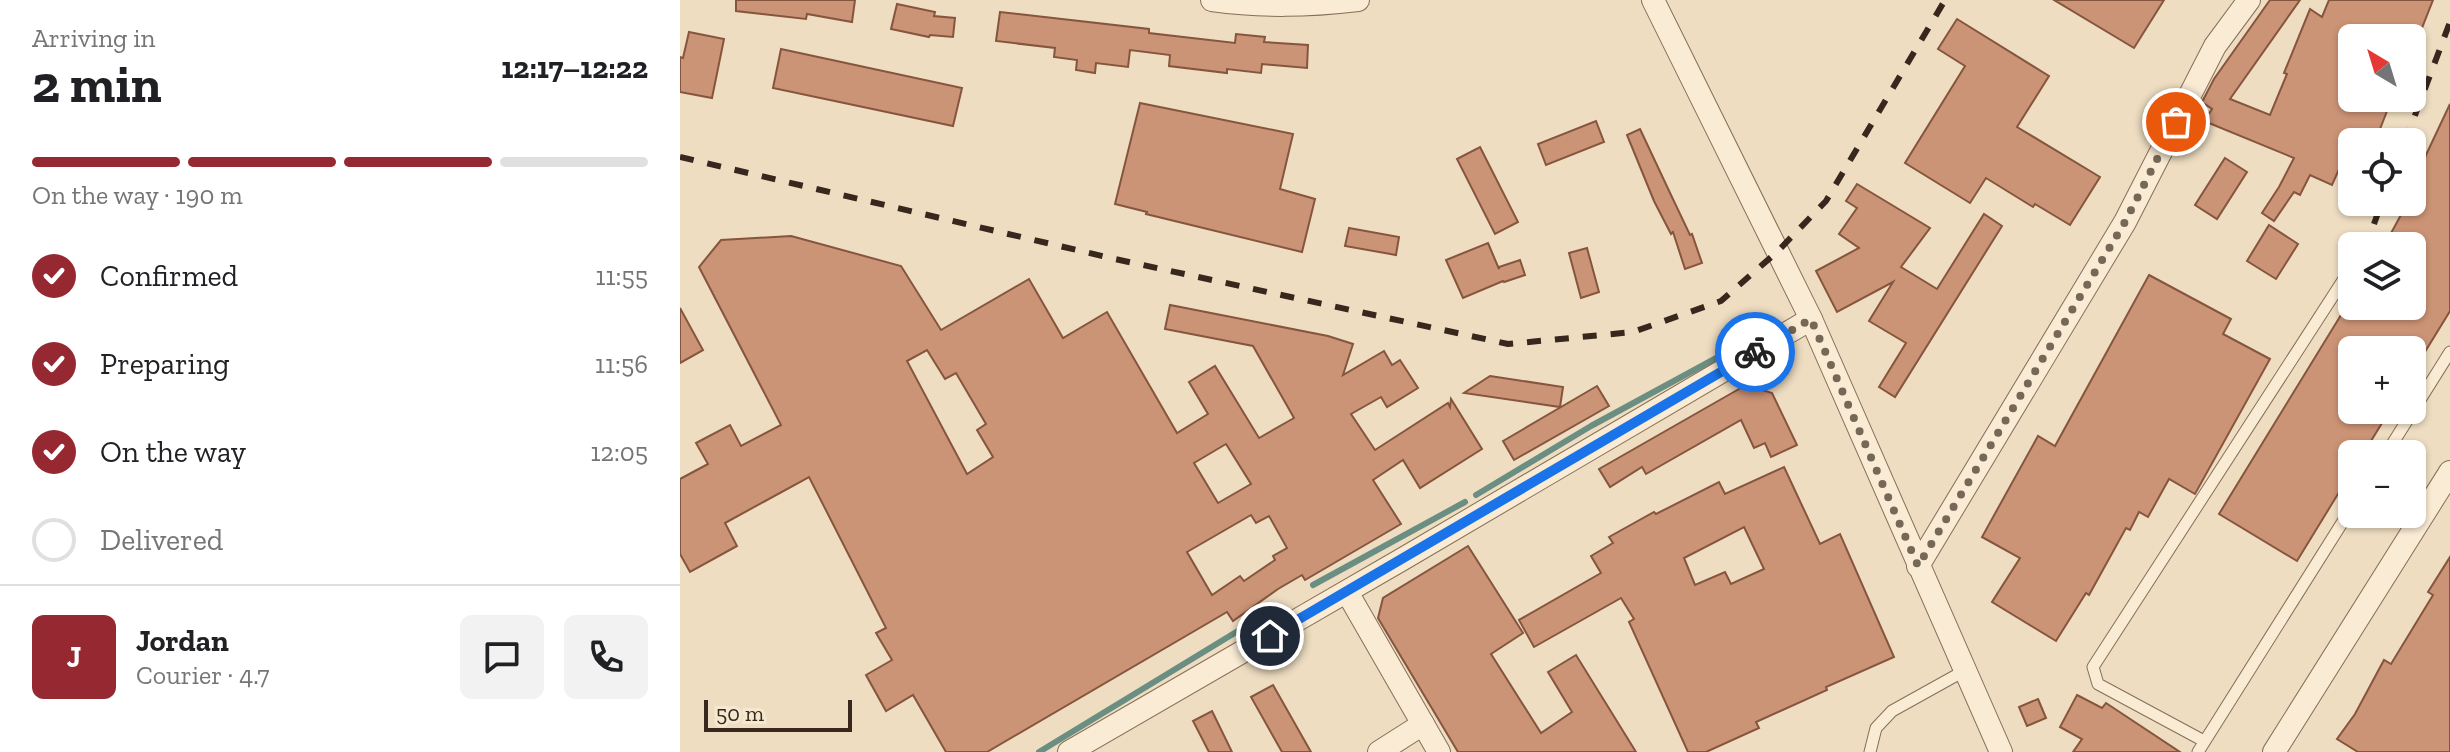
<!DOCTYPE html>
<meta charset="utf-8">
<style>
:root{--surface:#fff;--page:#f2f2f2;--text:#202124;--muted:#757577;--line:#e0e0e0;--accent:#962831}
body{margin:0;font-family:"Zilla Slab",serif;background:var(--page);color:var(--text);height:100vh;display:flex;flex-direction:column;font-size:30px;white-space:nowrap}
*{box-sizing:border-box;margin:0}
p{font-size:26px;color:var(--muted)}
.icon{flex:none;width:44px;height:44px;fill:none;stroke:currentColor;stroke-width:2;stroke-linecap:round;stroke-linejoin:round}
.map{position:relative;flex:1;overflow:hidden}
.side{display:flex;flex-direction:column;background:var(--surface);width:680px}
.side>*{flex:none}
.needle{width:52px;rotate:322deg}
.fabs{position:absolute;left:1658px;top:24px;display:grid;gap:16px}
.fabs a{display:grid;place-items:center;width:88px;height:88px;border-radius:12px;background:var(--surface);box-shadow:0 2px 6px #0004;font-size:40px}
.scale{position:absolute;left:24px;bottom:20px;width:148px;box-sizing:border-box;padding-left:8px;border:4px solid #37271d;border-top:0;font-size:22px;line-height:28px;white-space:nowrap;color:#37271d;-webkit-text-stroke:6px #f5e8d0;paint-order:stroke}
.pin{position:absolute;display:grid;place-items:center;width:68px;height:68px;color:#fff;margin:-34px;border:4px solid #fff;border-radius:50%;box-shadow:0 2px 8px #0007}
.courier{position:absolute;display:grid;place-items:center;width:80px;height:80px;margin:-40px;border:6px solid #1a73e8;border-radius:50%;background:#fff;color:#222;box-shadow:0 2px 10px #0007}
.head em{font-style:normal;font-weight:800}
.head div{display:flex;flex-direction:column-reverse}
.head{display:flex;align-items:center;justify-content:space-between;height:136px;padding:0 32px}
h1{font-size:52px;font-weight:800;line-height:60px}
.bar{display:grid;grid-template-columns:repeat(4,1fr);gap:12px 8px;align-content:center;height:96px;padding:0 32px}
.bar i{height:10px;border-radius:6px;background:var(--line)}
.bar .selected{background:var(--accent)}
.bar p{grid-column:span 4}
.line{display:flex;align-items:center;gap:20px;padding:0 32px;border-top:2px solid var(--line)}
.line div{flex:1}
.round{display:grid;place-items:center;flex:none;width:84px;height:84px;border-radius:12px;background:var(--page)}
ol{padding:0 32px;list-style:none}
li{display:flex;align-items:center;gap:24px;height:88px}
li p{margin-inline-start:auto}
li .icon{padding:8px;border-radius:50%;background:var(--accent);color:#fff;stroke-width:4}
li:last-child{color:var(--muted)}
li i{width:44px;height:44px;border:4px solid var(--line);border-radius:50%}
main{display:flex;flex:1;min-height:0}
.map>svg:first-child{display:block}
.lines{fill:none;stroke-linecap:round;stroke-linejoin:round}
.stream{stroke:#6b8e83;stroke-width:6}
.building{fill:#cc9476;stroke:#86553e;stroke-width:2;fill-rule:evenodd}
.lane-casing{stroke:#876e58;stroke-width:13}
.street-casing{stroke:#876e58;stroke-width:24}
.lane{stroke:#f9ebd4;stroke-width:11}
.street{stroke:#f9ebd4;stroke-width:22}
.rail{stroke:#37271d;stroke-width:6;stroke-dasharray:14 14;stroke-linecap:butt}
.done{stroke:#776756;stroke-width:8;stroke-dasharray:0 14.4}
.route{stroke:#1a73e8;stroke-width:10}
</style>
<main>
<section class="side">
<div class="head"><div><h1>2 min</h1><p>Arriving in</p></div><em>12:17–12:22</em></div>
<div class="bar"><i class="selected"></i><i class="selected"></i><i class="selected"></i><i></i><p>On the way · 190 m</p></div>
<ol>
<li><svg class="icon" aria-label="check" viewBox="0 0 24 24"><path d="M5 12l5 5 9-10"/></svg>Confirmed<p>11:55</p></li>
<li><svg class="icon" aria-label="check" viewBox="0 0 24 24"><path d="M5 12l5 5 9-10"/></svg>Preparing<p>11:56</p></li>
<li><svg class="icon" aria-label="check" viewBox="0 0 24 24"><path d="M5 12l5 5 9-10"/></svg>On the way<p>12:05</p></li>
<li><i></i>Delivered</li>
</ol>
<div class="line" style="height:144px"><b class="round" style="background:var(--accent);color:#fff">J</b><div><b>Jordan</b><p>Courier · 4.7</p></div><a class="round"><svg class="icon" aria-label="chat" viewBox="0 0 24 24"><path d="M4 5h16v11H9l-5 4z"/></svg></a><a class="round"><svg class="icon" aria-label="phone" viewBox="0 0 24 24"><path d="M5 4h4l2 5-3 2q2 4 5 5l2-3 5 2v4C11 20 4 13 5 4z"/></svg></a></div>
</section>
<div class="map">
<svg width="1770" height="752" viewBox="0 0 1770 752">
<rect width="100%" height="100%" fill="#eeddc1"/>
<g class="lines">
<!-- stream -->
<g class="stream">
<polyline points="796,495 911,426 1075,337"/>
<polyline points="633,585 785,502"/>
<polyline points="359,752 594,609"/>
</g>
</g>
<!-- building -->
<g class="building">
<polygon points="56,0 175,0 172,22 127,14 126,19 56,11"/>
<polygon points="1374,0 1484,0 1454,48"/>
<polygon points="1590,0 1620,0 1550,99 1590,115 1607,74 1604,73 1630,9 1642,17 1649,0 1753,0 1738,38 1672,38 1672,98 1712,98 1695,142 1672,142 1672,162 1664,158 1652,185 1630,175 1620,195 1614,192 1594,221 1582,213 1599,187 1614,158 1524,121 1532,109 1522,102 1534,79"/>
<polygon points="217,4 255,12 254,16 275,18 273,37 250,35 249,37 211,29"/>
<polygon points="320,12 469,29 469,33 555,43 556,34 585,37 584,42 628,45 627,68 582,64 581,73 547,69 547,73 489,66 490,55 450,50 448,67 416,63 415,73 396,70 397,60 374,57 375,48 316,41"/>
<polygon points="1277,19 1369,76 1337,127 1420,177 1390,225 1355,204 1353,207 1306,178 1290,203 1225,163 1285,66 1258,49"/>
<polygon points="9,32 44,39 32,98 0,92 0,57 3,58"/>
<polygon points="101,49 282,88 273,126 93,88"/>
<polygon points="460,103 613,134 600,189 635,199 622,252 466,214 467,212 435,204"/>
<polygon points="1770,104 1770,311 1732,373 1732,350 1672,350 1672,410 1710,410 1683,454 1672,454 1672,471 1617,561 1539,514 1672,297 1672,306 1732,306 1732,246 1704,246 1728,202 1732,202 1732,195 1746,155"/>
<polygon points="916,121 924,142 866,165 858,144"/>
<polygon points="960,129 991,195 1010,235 1012,234 1022,263 1005,269 993,232 991,234 974,201 947,135"/>
<polygon points="800,147 838,222 815,234 777,159"/>
<polygon points="1545,158 1567,172 1537,219 1515,205"/>
<polygon points="1177,184 1250,228 1221,267 1257,289 1304,214 1322,226 1215,397 1199,387 1226,343 1189,321 1213,282 1157,312 1136,271 1179,248 1159,234 1177,208 1166,201"/>
<polygon points="1589,225 1618,244 1596,279 1567,261"/>
<polygon points="669,228 719,237 716,255 665,246"/>
<path d="M 111,236 L 221,266 L 261,330 L 349,279 L 383,338 L 427,312 L 497,433 L 528,414 L 509,382 L 535,366 L 579,438 L 614,418 L 573,346 L 485,329 L 490,305 L 648,336 L 673,344 L 663,375 L 704,351 L 712,365 L 720,360 L 738,388 L 707,407 L 701,397 L 671,414 L 695,450 L 768,403 L 770,407 L 771,399 L 802,449 L 740,488 L 723,460 L 693,480 L 721,524 L 625,580 L 622,575 L 598,589 L 553,621 L 547,612 L 307,752 L 266,752 L 233,695 L 206,711 L 186,675 L 212,660 L 196,633 L 206,628 L 129,477 L 45,523 L 57,546 L 10,572 L 0,554 L 0,479 L 28,464 L 16,443 L 50,425 L 61,446 L 101,425 L 19,267 L 41,240 ZM 247,350 L 265,379 L 276,373 L 306,424 L 297,430 L 313,457 L 287,474 L 227,361 ZM 546,444 L 571,484 L 538,503 L 514,463 ZM 571,515 L 576,523 L 589,516 L 607,548 L 593,556 L 595,560 L 564,581 L 560,576 L 532,595 L 507,552 Z"/>
<polygon points="808,243 819,269 819,267 840,260 845,275 824,282 823,281 783,298 766,260"/>
<polygon points="907,248 919,292 901,298 889,253"/>
<polygon points="1469,275 1551,319 1543,334 1590,359 1515,494 1489,479 1468,517 1459,512 1450,530 1446,528 1409,595 1406,593 1376,641 1312,602 1340,558 1302,537 1358,436 1375,446"/>
<polygon points="0,308 23,350 0,363"/>
<polygon points="810,376 883,387 880,407 784,393"/>
<polygon points="1066,385 1092,393 1117,445 1091,457 1085,443 1074,448 1061,420 966,474 962,467 930,487 919,469"/>
<polygon points="917,386 929,406 834,460 823,441"/>
<path d="M 1104,467 L 1140,544 L 1160,534 L 1214,657 L 1146,687 L 1147,690 L 1076,722 L 1079,728 L 1026,752 L 1008,752 L 949,622 L 954,619 L 941,598 L 854,647 L 839,620 L 921,573 L 911,556 L 933,543 L 929,537 L 974,512 L 976,514 L 1039,482 L 1045,494 ZM 1064,527 L 1084,569 L 1051,584 L 1045,572 L 1015,585 L 1004,558 Z"/>
<polygon points="788,546 843,633 811,654 861,733 892,712 868,672 896,655 956,752 778,752 698,618 703,598"/>
<polygon points="1770,557 1770,752 1678,752 1657,739 1675,714 1704,660 1711,664 1753,595 1748,592"/>
<polygon points="593,685 631,752 602,752 571,697"/>
<polygon points="1397,695 1422,708 1426,703 1500,752 1393,752 1402,739 1380,727"/>
<polygon points="1358,699 1366,718 1347,726 1339,707"/>
<polygon points="532,711 552,752 529,752 513,721"/>
</g>
<g class="lines">
<!-- lane casing -->
<g class="lane-casing">
<g id="lane">
<polyline points="1706,454 1770,352"/>
<polyline points="1524,741 1418,684 1413,667 1671,268"/>
<polyline points="1190,752 1196,728 1212,711 1284,671"/>
<polyline points="1518,752 1672,507"/>
</g>
</g>
<!-- street casing -->
<g class="street-casing">
<g id="street">
<path d="M 532,0 C 583,7 627,6 678,0"/>
<polyline points="973,0 1131,319 1321,752"/>
<polyline points="1238,566 1445,222 1535,46 1569,0"/>
<polyline points="667,592 759,752"/>
<polyline points="389,752 721,560 1131,319"/>
<polyline points="699,752 743,724"/>
<polyline points="1594,752 1770,472"/>
</g>
</g>
<!-- lane -->
<use href="#lane" class="lane"/>
<!-- street -->
<use href="#street" class="street"/>
<!-- rail -->
<g class="rail">
<polyline points="1725,142 1770,22"/>
<polyline points="0,157 435,259 828,344 953,332 1041,301 1097,252 1146,201 1265,0"/>
<polyline points="1694,224 1702,202"/>
</g>
</g>
<g class="lines">
<!-- done -->
<polyline class="done" points="1075,352 1131,319 1238,566 1445,222 1496,122"/>
<!-- route -->
<polyline class="route" points="590,636 1075,352"/>
</g>
</svg>
<div class="fabs">
<a><svg class="needle" viewBox="-14 -14 28 28"><path d="M0-13l5 13h-10z" fill="#e53935"/><path d="M0 13l5-13h-10z" fill="#757577"/></svg></a>
<a><svg class="icon" aria-label="locate" viewBox="0 0 24 24"><circle cx="12" cy="12" r="6"/><path d="M12 2v4M12 18v4M2 12h4M18 12h4"/></svg></a>
<a><svg class="icon" aria-label="layers" viewBox="0 0 24 24"><path d="M12 4l9 5-9 5-9-5zM3 14l9 5 9-5"/></svg></a>
<a>+</a>
<a>−</a>
</div>
<div class="scale">50 m</div>
<div class="pin" style="left:1496px;top:122px;background:#ea580c"><svg class="icon" aria-label="bag" viewBox="0 0 24 24"><path d="M5 8h14l-1 12H6zM9 8a3 3 0 0 1 6 0"/></svg></div>
<div class="pin" style="left:590px;top:636px;background:#1f2937"><svg class="icon" aria-label="home" viewBox="0 0 24 24"><path d="M3 11l9-7 9 7M6 9v11h12V9"/></svg></div>
<div class="courier" style="left:1075px;top:352px"><svg class="icon" aria-label="bike" viewBox="0 0 24 24"><circle cx="6" cy="16" r="4"/><circle cx="18" cy="16" r="4"/><path d="M6 16l4-8h5l3 8M10 8l3 8H6M13 5h3"/></svg></div>
</div>
</main>
